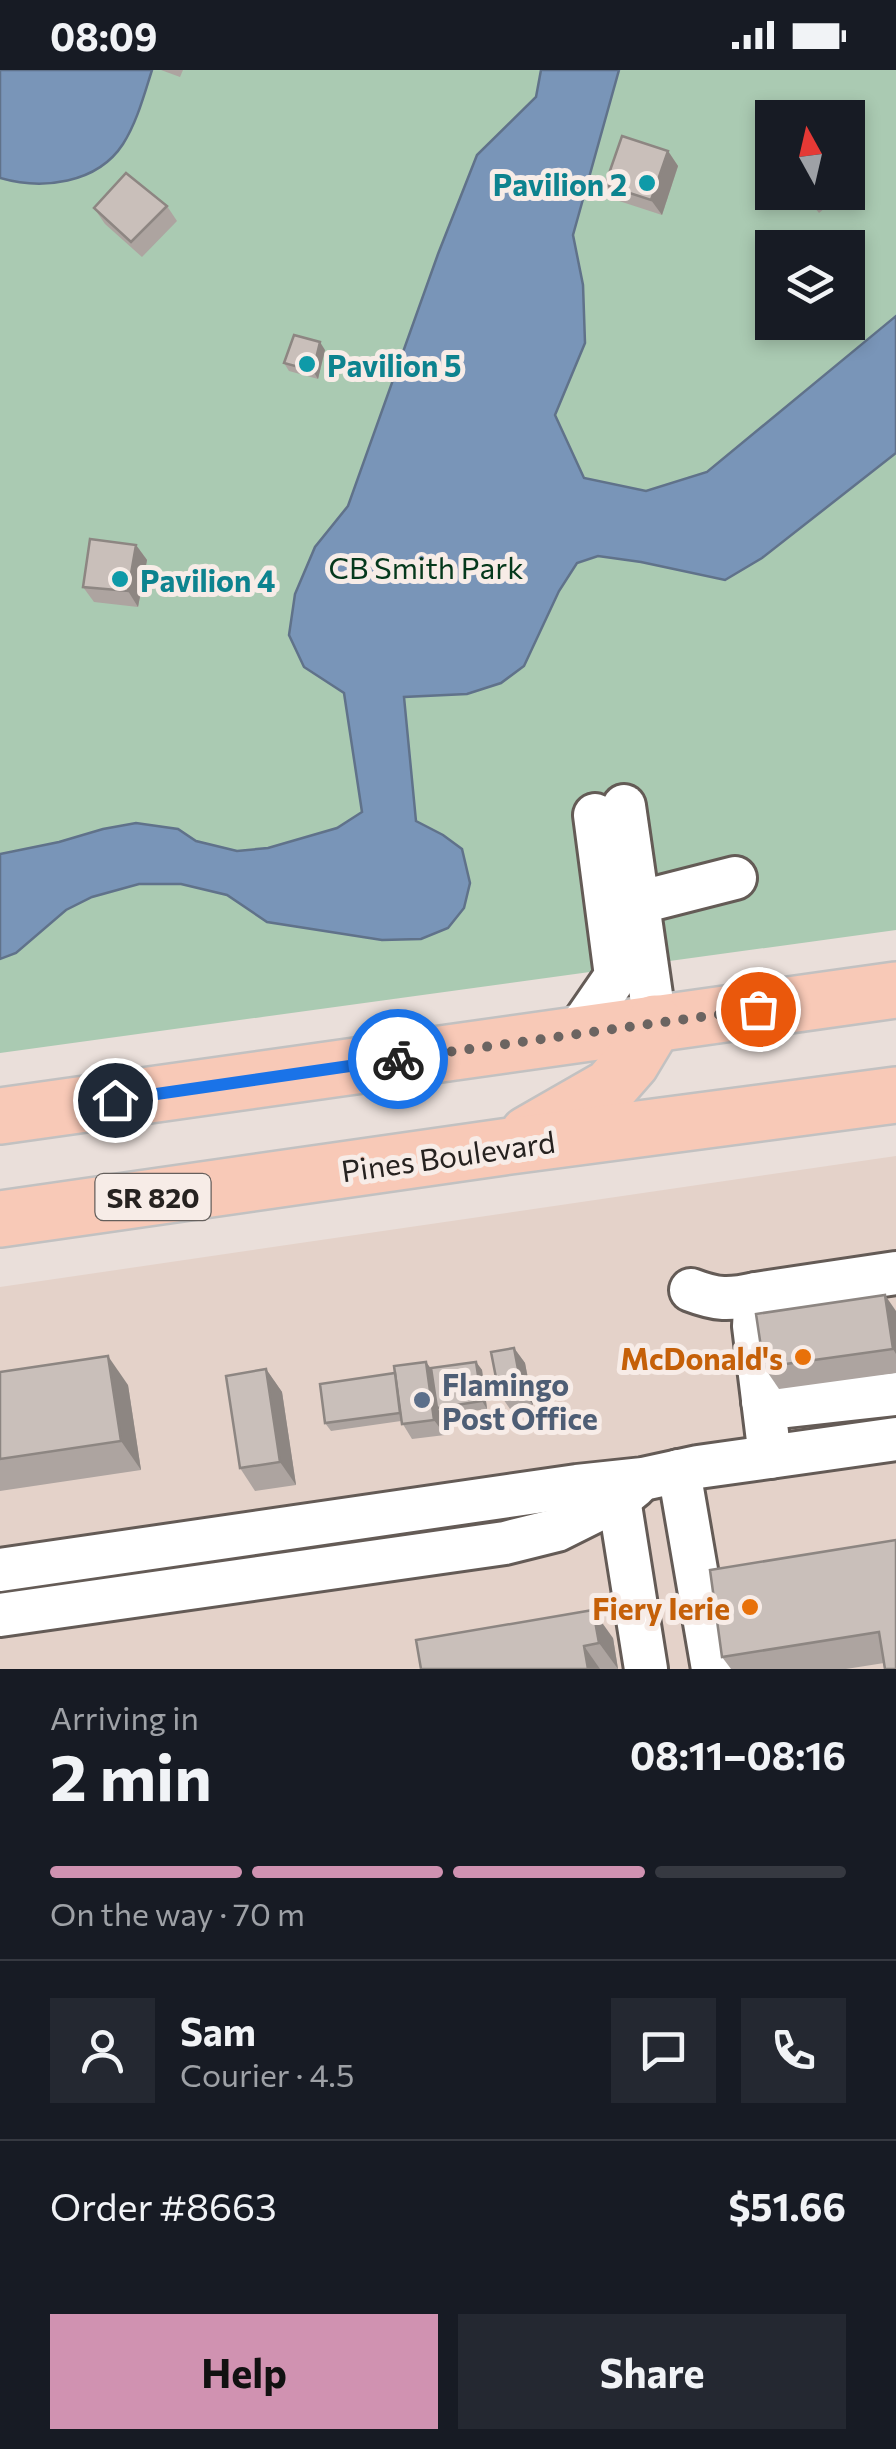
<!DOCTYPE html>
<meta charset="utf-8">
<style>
:root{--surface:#171b24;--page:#242831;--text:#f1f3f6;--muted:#9ea1a6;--line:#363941;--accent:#d092b1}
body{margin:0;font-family:Commissioner,sans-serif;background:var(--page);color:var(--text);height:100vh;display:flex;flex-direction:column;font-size:38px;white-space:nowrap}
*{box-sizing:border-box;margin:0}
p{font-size:32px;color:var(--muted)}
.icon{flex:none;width:55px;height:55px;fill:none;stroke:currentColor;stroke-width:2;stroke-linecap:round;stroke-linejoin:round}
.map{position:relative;height:1599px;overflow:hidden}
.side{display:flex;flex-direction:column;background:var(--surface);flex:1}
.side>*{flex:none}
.needle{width:65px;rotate:352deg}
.buttons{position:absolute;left:755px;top:30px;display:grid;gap:20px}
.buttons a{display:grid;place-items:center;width:110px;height:110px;border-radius:0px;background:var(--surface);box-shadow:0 5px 15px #0003;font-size:50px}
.pin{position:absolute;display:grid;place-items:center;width:85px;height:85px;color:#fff;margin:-42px;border:5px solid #fff;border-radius:50%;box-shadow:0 2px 10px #0007}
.courier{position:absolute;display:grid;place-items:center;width:100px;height:100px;margin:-50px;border:8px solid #1a73e8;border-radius:50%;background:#fff;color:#222;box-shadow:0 2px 12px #0007}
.headline em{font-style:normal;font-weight:700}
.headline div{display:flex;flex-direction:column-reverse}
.headline{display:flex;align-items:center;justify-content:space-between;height:170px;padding:0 50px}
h1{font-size:65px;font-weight:700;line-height:75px}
.bar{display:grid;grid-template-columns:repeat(4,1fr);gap:15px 10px;align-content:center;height:120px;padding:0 50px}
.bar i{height:12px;border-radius:8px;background:var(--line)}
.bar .active{background:var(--accent)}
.bar p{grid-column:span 4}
.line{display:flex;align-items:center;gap:25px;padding:0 50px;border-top:2px solid var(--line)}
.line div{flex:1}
.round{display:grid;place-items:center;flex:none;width:105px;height:105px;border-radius:0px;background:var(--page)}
.cta{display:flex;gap:20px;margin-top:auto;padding:20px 50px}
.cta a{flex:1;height:115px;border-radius:0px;background:var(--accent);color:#111;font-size:40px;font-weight:700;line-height:115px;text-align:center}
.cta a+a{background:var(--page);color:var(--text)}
.status{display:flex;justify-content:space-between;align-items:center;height:70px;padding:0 50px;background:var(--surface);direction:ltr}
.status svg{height:28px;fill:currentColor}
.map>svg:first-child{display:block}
.built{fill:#e4d2c9}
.green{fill:#aacab2;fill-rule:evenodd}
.water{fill:#7995b8;stroke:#60728a;stroke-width:2.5}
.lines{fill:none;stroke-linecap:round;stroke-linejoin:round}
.minor-casing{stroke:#645b56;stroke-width:48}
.highway-casing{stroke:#c2c1c1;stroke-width:60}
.minor{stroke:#fff;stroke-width:42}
.highway{stroke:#f8c9b7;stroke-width:55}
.wall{fill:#ada4a0}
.shaded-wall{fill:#8d8682}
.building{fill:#c9bfba;stroke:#8d8682;stroke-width:2.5}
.done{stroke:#6b6461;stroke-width:10;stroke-dasharray:0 18}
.route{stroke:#1a73e8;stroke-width:12}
.culture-dot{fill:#0f9aa8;stroke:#f7ece7;stroke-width:4}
.food-dot{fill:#e8710a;stroke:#f7ece7;stroke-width:4}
.service-dot{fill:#5c6f8a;stroke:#f7ece7;stroke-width:4}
.labels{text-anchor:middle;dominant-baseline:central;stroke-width:10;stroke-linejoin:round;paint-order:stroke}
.shield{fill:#f7ece7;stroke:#655f5c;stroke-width:2.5}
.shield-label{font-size:28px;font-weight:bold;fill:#262220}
.culture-label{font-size:30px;font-weight:bold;fill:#0d838f;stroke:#f7ece7;text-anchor:start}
.park-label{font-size:30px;fill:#05391c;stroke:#f7ece7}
.street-label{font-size:30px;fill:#262220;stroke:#f7ece7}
.food-label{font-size:30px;font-weight:bold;fill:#c56008;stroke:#f7ece7;text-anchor:end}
.service-label{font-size:30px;font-weight:bold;fill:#4e5e75;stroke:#f7ece7;text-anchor:start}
</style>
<div class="status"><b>08:09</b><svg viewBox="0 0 49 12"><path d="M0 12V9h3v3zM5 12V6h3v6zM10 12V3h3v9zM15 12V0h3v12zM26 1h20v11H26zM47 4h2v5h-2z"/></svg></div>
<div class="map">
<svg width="896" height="1599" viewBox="0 0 896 1599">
<rect width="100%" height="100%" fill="#eadfda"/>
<!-- built -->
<polygon class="built" points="896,1086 896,1599 0,1599 0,1217"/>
<!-- green -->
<path class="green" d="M 0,0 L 896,0 L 896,860 L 0,983 ZM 772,48 L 848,48 L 848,122 L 772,122 ZM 772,178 L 848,178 L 848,252 L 772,252 Z"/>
<!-- water -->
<g class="water">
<path d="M 0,0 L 152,0 C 144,25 137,52 123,74 C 97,114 42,120 0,108 Z"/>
<polygon points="541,0 619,0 573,165 583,215 585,273 555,345 584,408 646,421 707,402 896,246 896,383 762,488 725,510 641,492 598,486 577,493 559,521 524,596 501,613 467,624 404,627 416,751 443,765 462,779 470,813 464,838 448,858 421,869 382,870 267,852 227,825 181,814 139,814 92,827 66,840 16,883 0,889 0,784 59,772 103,759 136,753 178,759 196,771 237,781 268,778 337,758 362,742 344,623 304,597 289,565 295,524 315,477 348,436 438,184 477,85 536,27"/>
</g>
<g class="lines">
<!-- minor casing -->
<g class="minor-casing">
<g id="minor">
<polyline points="624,736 655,953"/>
<polyline points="637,833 735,808"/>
<polyline points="576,964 616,906 595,745"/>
<path d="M 691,1220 C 717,1230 729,1230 756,1224"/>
<polyline points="763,1331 786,1336 896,1324"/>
<polyline points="770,1387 754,1256 756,1224 896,1203"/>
<polyline points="679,1401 713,1599"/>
<polyline points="619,1429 646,1599"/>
<polyline points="0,1500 577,1416 643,1409 698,1397 896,1369"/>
<polyline points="0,1545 505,1473 557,1460 619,1429 635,1416"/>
</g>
</g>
<!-- highway casing -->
<g class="highway-casing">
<g id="highway">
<polyline points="0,1046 896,920"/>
<polyline points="528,1064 610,1017 631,993 655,953"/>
<polyline points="0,1149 503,1077 896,1025"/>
</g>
</g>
<!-- minor -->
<use href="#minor" class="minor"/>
<!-- highway -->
<use href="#highway" class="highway"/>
</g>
<!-- wall -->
<g class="wall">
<polygon points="161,0 183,0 180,7"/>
<polygon points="668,81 678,96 662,145 616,130 605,115"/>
<polygon points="848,96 858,111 848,120"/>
<polygon points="802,122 844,122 819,143"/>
<polygon points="167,136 177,151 142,187 105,154 94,138"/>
<polygon points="325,280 318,309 289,301 284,293"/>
<polygon points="136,475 147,490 138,537 94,532 83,517"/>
<polygon points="896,1241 896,1303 779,1319 764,1297"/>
<polygon points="514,1278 525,1293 533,1335 510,1339 499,1323"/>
<polygon points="426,1292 431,1299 476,1292 482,1300 487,1339 442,1345 445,1365 412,1369 401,1351 331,1361 325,1353 395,1303"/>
<polygon points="266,1299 282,1322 296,1415 255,1421 240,1398"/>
<polygon points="0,1302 128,1315 141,1400 0,1421"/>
<polygon points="896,1470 884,1593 846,1599 731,1599 722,1587"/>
<polygon points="613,1568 618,1599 421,1599"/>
</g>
<!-- shaded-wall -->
<g class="shaded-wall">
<polygon points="668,81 678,96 662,145 651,130"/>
<polygon points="320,272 325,280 318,309 313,301"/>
<polygon points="136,475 147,490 138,537 128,521"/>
<polygon points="885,1225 896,1241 896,1284 893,1279"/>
<polygon points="514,1278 525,1293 533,1335 522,1320"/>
<polygon points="108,1286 128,1315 141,1400 121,1371"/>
<polygon points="426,1292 437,1307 437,1338 442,1345 445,1365 434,1350"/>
<polygon points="476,1292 482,1300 487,1339 482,1331"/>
<polygon points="266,1299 282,1322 296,1415 280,1392"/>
<polygon points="593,1540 613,1568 618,1599 599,1573"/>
<polygon points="584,1576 600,1599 588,1599"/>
</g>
<!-- building -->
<g class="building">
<polygon points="772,55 772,75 762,63"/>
<polygon points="622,66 668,81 651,130 605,115"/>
<polygon points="126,103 167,136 131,172 94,138"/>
<polygon points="294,265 320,272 313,301 284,293"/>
<polygon points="90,469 136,475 128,521 83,517"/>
<polygon points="885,1225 893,1279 764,1297 756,1244"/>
<polygon points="514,1278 522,1320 499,1323 491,1282"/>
<polygon points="108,1286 121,1371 0,1389 0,1302"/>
<polygon points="426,1292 434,1350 402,1354 394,1296"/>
<polygon points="476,1292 482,1331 437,1338 431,1298"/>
<polygon points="266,1299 280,1392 240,1398 226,1306"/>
<polygon points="395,1303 400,1343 325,1353 320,1314"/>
<polygon points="896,1470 896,1599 885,1599 879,1562 722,1587 710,1500"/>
<polygon points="593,1540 599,1573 584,1576 588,1599 421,1599 416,1570"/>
</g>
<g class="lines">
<!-- done -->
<polyline class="done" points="398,989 758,939"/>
<!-- route -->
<polyline class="route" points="115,1030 398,989"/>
</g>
<!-- markers -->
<g class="culture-dot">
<circle cx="647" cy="113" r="10"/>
<circle cx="307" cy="294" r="10"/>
<circle cx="120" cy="509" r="10"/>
</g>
<g class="food-dot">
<circle cx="803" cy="1287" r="10"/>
<circle cx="750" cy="1537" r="10"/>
</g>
<circle class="service-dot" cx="422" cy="1330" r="10"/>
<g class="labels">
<!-- shield labels -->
<rect class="shield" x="95.5" y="1104" width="115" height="46" rx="8"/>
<g class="shield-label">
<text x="153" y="1127">SR 820</text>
</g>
<!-- culture labels -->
<g class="culture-label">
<text x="627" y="113" text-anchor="end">Pavilion 2</text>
<text x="327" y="294">Pavilion 5</text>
<text x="140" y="509">Pavilion 4</text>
</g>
<!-- park labels -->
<g class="park-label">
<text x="426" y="496">CB Smith Park</text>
</g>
<!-- street labels -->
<g class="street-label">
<text transform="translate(448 1085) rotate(-8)">Pines Boulevard</text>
</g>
<!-- food labels -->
<g class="food-label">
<text x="783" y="1287">McDonald's</text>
<text x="730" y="1537">Fiery Ierie</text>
</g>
<!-- service labels -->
<g class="service-label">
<text x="442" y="1313">Flamingo<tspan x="442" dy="34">Post Office</tspan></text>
</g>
</g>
</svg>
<div class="buttons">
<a><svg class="needle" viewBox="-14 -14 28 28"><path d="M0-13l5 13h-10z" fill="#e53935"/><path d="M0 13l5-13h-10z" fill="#9ea1a6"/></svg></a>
<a><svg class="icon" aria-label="layers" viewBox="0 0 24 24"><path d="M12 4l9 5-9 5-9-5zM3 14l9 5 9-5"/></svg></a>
</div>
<div class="pin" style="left:758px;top:939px;background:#ea580c"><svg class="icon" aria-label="bag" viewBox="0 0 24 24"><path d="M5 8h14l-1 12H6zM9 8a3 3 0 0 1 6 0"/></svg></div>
<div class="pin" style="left:115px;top:1030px;background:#1f2937"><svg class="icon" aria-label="home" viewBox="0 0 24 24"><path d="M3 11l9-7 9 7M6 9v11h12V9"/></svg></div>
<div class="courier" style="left:398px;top:989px"><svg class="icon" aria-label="bike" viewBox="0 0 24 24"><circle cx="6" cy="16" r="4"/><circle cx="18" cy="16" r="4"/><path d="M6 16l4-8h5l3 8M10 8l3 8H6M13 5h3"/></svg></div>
</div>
<section class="side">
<div class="headline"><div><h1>2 min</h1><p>Arriving in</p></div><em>08:11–08:16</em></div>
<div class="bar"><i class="active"></i><i class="active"></i><i class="active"></i><i></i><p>On the way · 70 m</p></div>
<div class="line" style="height:180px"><a class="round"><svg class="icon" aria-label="person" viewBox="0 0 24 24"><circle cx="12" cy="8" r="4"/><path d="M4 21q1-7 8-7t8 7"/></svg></a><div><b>Sam</b><p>Courier · 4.5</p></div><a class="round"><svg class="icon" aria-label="chat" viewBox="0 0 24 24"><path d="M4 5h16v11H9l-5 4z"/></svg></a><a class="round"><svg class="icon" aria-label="phone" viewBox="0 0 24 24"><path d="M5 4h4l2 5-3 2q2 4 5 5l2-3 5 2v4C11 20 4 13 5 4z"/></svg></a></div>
<div class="line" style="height:130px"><div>Order #8663</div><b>$51.66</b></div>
<div class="cta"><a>Help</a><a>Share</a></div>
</section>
